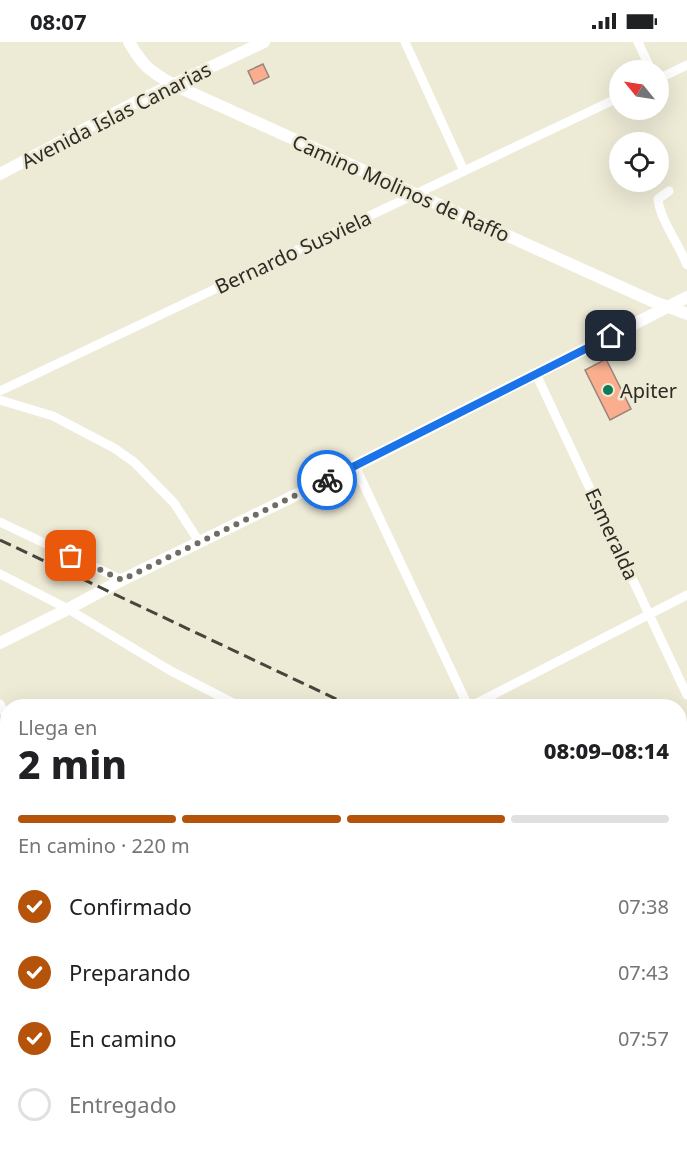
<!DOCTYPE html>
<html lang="es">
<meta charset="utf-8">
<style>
:root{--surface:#fff;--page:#f6f6f6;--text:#202124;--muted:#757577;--line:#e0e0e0;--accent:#b45309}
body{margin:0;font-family:"Noto Sans",sans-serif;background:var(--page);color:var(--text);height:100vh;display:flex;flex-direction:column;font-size:22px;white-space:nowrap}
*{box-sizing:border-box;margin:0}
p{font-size:20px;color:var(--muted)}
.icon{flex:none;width:33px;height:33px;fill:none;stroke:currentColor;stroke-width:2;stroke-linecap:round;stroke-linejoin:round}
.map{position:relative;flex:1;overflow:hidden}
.sheet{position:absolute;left:0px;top:657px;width:687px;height:450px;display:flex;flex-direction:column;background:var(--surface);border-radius:24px 24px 0 0;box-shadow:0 6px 24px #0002}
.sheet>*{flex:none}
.needle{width:39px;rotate:300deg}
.controls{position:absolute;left:609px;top:18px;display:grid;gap:12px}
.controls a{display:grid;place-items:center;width:60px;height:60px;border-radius:50%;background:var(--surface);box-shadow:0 6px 24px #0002;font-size:30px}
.pin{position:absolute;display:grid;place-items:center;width:51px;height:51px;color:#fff;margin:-26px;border-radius:12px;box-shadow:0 3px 9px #0006}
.courier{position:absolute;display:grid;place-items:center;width:60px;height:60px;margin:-30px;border:4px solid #1a73e8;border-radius:50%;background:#fff;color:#222;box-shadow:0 2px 8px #0007}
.head em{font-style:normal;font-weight:800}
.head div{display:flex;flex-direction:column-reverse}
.head{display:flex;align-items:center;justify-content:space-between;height:102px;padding:0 18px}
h1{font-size:39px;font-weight:800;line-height:45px}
.bar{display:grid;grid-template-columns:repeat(4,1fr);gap:9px 6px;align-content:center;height:72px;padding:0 18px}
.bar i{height:8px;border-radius:4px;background:var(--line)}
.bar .current{background:var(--accent)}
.bar p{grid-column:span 4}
ol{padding:0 18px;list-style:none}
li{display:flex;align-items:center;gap:18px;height:66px}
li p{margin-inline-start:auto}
li .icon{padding:6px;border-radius:50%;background:var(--accent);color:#fff;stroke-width:4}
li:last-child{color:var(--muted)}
li i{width:33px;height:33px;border:3px solid var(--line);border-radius:50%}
.status{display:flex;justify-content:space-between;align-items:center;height:42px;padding:0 30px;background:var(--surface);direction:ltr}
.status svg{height:16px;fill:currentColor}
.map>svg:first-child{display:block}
.building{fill:#faae8d;stroke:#98847c;stroke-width:1.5}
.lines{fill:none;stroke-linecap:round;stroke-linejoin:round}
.street{stroke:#fff;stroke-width:9}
.secondary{stroke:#fff;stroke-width:12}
.rail{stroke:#47453c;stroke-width:3;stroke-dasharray:12 6;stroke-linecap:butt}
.done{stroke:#706e62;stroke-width:6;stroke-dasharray:0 10.8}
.route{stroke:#1a73e8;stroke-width:8}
.poi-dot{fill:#0f7b56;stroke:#edead6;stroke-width:2}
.labels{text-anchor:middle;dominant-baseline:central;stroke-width:5;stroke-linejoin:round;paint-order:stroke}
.street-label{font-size:20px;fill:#2d2b24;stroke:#edead6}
.poi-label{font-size:20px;fill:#2d2b24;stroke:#edead6;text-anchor:start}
</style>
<div class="status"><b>08:07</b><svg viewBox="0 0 49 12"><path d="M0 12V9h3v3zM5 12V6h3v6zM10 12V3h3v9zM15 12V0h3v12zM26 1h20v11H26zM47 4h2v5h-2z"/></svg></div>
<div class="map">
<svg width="687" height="1107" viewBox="0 0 687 1107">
<rect width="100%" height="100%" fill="#edead6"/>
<!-- building -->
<g class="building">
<polygon points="263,22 269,35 254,42 248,29"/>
<polygon points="606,317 631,367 610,378 585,328"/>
</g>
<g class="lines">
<!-- street -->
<g class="street">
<polyline points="405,0 464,129"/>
<polyline points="638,0 651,28"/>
<polyline points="658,37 687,23"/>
<path d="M 669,149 L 658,157 C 660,178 679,202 687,223"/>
<polyline points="536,332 687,653"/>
<polyline points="0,349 620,55"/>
<polyline points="0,358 53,374 114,406 134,420 174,461 200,501"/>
<polyline points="355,424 468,664"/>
<polyline points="0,480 122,538"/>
<polyline points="0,532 68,567 171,629 239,664"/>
<polyline points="0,662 8,677"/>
<polyline points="471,664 687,553"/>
<polyline points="680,712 687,708"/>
<polyline points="680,848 687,844"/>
<polyline points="0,902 8,898"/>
<polyline points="680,970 687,984"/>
<polyline points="680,1072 687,1068"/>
<polyline points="332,1100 335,1107"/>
<polyline points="500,1100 503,1107"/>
<polyline points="638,1100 641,1107"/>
<polyline points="158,1107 174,1100"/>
<polyline points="618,1107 631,1100"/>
</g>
<!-- secondary -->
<g class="secondary">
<path d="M 129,0 C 143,24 149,29 174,43 L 652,259 L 687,272"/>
<polyline points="0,132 136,60 264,0"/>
<polyline points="0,601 68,567 122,538 355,424 687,255"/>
</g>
<!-- rail -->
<g class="rail">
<polyline points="0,498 351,664"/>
<polyline points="680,831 687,835"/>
</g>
</g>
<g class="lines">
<!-- done -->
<polyline class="done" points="71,514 122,538 327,438"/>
<!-- route -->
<polyline class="route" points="327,438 611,294"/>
</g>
<!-- markers -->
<circle class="poi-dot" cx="608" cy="348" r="6"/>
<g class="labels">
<!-- street labels -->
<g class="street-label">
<text transform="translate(116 73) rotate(-27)">Avenida Islas Canarias</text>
<text transform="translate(401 146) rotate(24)">Camino Molinos de Raffo</text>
<text transform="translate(293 210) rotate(-25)">Bernardo Susviela</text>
<text transform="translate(612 492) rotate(65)">Esmeralda</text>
</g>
<!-- poi labels -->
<g class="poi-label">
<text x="620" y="348">Apiter</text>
</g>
</g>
</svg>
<div class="controls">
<a><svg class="needle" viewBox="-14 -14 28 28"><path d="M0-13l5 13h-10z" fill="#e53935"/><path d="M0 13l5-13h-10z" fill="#757577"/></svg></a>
<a><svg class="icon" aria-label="locate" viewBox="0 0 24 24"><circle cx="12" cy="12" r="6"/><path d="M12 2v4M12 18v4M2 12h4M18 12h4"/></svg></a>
</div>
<div class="pin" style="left:71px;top:514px;background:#ea580c"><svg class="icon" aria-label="bag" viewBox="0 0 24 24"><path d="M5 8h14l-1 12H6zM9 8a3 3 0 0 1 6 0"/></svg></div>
<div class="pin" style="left:611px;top:294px;background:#1f2937"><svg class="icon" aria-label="home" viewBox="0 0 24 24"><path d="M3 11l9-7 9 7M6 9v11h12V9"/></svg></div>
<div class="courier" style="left:327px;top:438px"><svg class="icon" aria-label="bike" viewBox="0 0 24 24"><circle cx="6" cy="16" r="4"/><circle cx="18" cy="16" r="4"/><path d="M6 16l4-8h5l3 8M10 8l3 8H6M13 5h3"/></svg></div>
<section class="sheet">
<div class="head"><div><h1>2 min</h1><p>Llega en</p></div><em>08:09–08:14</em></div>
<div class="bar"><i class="current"></i><i class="current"></i><i class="current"></i><i></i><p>En camino · 220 m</p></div>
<ol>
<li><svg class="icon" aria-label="check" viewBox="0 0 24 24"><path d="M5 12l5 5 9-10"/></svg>Confirmado<p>07:38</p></li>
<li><svg class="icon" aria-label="check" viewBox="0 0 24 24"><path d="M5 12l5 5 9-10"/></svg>Preparando<p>07:43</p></li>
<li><svg class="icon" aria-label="check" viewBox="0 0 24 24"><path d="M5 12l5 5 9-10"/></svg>En camino<p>07:57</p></li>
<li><i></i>Entregado</li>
</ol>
</section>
</div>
